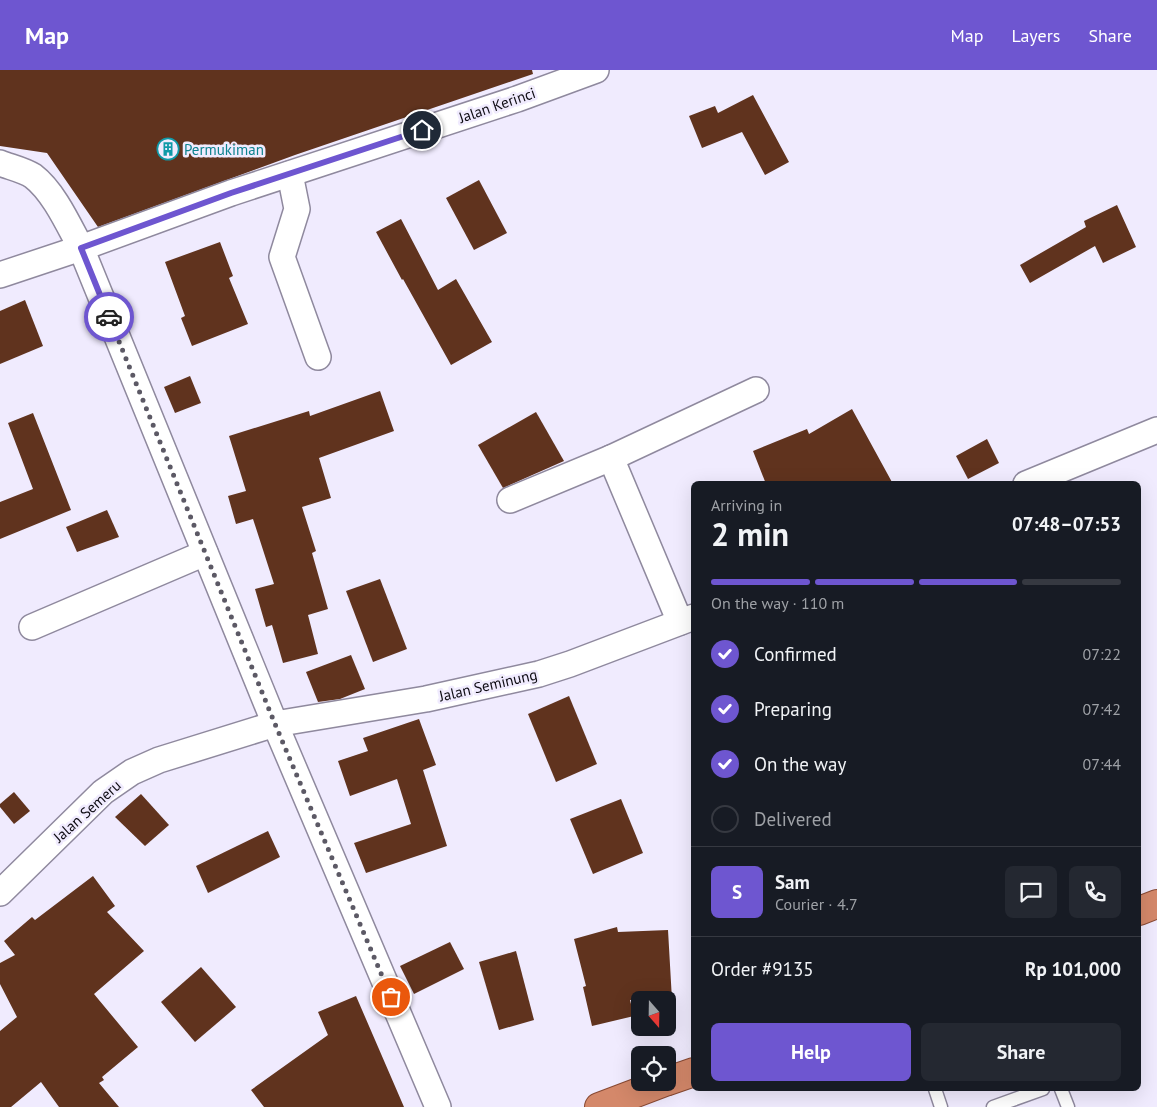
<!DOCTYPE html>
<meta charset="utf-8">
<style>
:root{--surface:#171b24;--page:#242831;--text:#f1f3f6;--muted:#9ea1a6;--line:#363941;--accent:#6e56d0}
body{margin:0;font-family:"PT Sans",sans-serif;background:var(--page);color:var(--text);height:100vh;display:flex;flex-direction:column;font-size:19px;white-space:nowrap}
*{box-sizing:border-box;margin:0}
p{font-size:16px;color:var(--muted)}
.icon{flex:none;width:28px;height:28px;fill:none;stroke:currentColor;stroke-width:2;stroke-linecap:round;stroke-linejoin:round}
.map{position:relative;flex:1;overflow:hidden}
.sheet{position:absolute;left:691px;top:411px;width:450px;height:610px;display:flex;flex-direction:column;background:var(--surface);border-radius:8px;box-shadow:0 5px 20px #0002}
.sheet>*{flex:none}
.needle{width:32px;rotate:160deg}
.buttons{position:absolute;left:631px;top:921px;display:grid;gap:10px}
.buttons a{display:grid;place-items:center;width:45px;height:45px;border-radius:8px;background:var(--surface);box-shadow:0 5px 20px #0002;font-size:25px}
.pin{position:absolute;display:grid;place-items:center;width:42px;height:42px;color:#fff;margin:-21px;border:2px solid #fff;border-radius:50%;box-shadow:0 1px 5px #0007}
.courier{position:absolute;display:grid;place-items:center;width:50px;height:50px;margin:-25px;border:4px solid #6e56d0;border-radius:50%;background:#fff;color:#222;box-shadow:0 1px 6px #0007}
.headline em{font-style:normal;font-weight:700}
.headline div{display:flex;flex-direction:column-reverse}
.headline{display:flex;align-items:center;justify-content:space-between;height:85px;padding:0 20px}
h1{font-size:32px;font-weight:700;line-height:38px}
.bar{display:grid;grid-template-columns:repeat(4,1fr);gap:8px 5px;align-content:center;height:60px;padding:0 20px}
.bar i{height:6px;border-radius:4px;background:var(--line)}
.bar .on{background:var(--accent)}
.bar p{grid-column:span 4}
.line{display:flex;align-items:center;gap:12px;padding:0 20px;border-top:1px solid var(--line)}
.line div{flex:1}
.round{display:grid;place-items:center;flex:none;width:52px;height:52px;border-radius:8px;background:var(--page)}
ol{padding:0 20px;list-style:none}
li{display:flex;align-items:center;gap:15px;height:55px}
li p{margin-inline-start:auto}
li .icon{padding:5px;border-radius:50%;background:var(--accent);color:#fff;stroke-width:4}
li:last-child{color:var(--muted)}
li i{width:28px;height:28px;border:2px solid var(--line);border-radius:50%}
.primary-button{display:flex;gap:10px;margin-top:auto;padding:10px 20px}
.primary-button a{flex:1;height:58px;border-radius:8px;background:var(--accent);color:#fff;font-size:20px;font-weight:700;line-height:58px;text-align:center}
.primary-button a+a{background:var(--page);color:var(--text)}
header{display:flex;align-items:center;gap:30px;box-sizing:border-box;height:70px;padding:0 25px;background:var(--accent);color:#fff}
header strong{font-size:24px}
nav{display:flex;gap:28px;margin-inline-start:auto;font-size:18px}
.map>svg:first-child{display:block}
.building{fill:#60331e}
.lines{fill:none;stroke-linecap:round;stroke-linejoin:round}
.service-casing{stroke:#8f899e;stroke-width:15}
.minor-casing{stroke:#8f899e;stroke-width:28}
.trunk-casing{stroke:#884933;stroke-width:30}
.service{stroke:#fff;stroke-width:12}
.minor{stroke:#fff;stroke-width:25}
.trunk{stroke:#d4886a;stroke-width:28}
.done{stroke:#5c5965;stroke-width:5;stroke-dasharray:0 9}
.route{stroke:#6e56d0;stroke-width:6}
.labels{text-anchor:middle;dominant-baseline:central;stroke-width:5;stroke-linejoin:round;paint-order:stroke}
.street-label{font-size:15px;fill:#0d0b12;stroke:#f0ebfe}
.culture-label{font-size:15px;fill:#0d838f;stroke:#f0ebfe;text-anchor:start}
</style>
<header>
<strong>Map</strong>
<nav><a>Map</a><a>Layers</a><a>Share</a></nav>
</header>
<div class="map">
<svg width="1157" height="1037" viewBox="0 0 1157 1037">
<rect width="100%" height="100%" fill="#f0ebfe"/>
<!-- building -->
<g class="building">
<polygon points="0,0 532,0 533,4 295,85 98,157 47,83 0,76"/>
<polygon points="753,25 789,92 765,105 742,62 702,78 689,46 715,36 718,43"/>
<polygon points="479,110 507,163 474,180 446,128"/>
<polygon points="1117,135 1136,177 1103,193 1095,176 1030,213 1020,195 1086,157 1084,151"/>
<polygon points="401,149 438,220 456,209 492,272 451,295 403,209 402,210 376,162"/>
<polygon points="220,172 233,206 229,208 248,254 192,276 181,248 185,246 165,192"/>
<polygon points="25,230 43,276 0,294 0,241"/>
<polygon points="190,306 201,333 175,343 164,317"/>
<polygon points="380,321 394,361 319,388 331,428 302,437 316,481 312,483 328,539 308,545 318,584 283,593 272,555 266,557 255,519 274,514 253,449 236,454 228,426 246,421 229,366 309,341 310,346"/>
<polygon points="852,339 893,414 766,414 753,381 807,359 809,364"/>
<polygon points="536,342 564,391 503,418 478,375"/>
<polygon points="33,343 71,440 0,469 0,432 33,419 8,353"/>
<polygon points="987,369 999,393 968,409 956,386"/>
<polygon points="107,440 119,467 77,482 66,457"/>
<polygon points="380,509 407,579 373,592 346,521"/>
<polygon points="351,585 365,619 340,629 318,632 306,602"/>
<polygon points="569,626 597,694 556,712 528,644"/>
<polygon points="419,649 436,695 423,700 447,776 366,803 354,773 411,754 397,709 350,726 338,691 368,681 363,668"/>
<polygon points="14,722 30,741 14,754 0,737 0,734"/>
<polygon points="141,724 169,755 145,776 115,747"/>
<polygon points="621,729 643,783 593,804 570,749"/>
<polygon points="268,761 280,787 208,823 196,796"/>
<polygon points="93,806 115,836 107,842 144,881 94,924 138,977 102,1007 104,1010 99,1013 119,1037 59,1037 41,1012 11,1037 0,1037 0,961 17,947 0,914 0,893 15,885 4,871 32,847 35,850"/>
<polygon points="617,857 618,862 668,860 672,930 630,930 634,946 592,956 583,917 586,916 574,869"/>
<polygon points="450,872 464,899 414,924 400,896"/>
<polygon points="516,881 534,950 499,960 479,892"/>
<polygon points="201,897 236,937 195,972 161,932"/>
<polygon points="356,926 404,1037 264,1037 251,1020 328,965 318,942"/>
</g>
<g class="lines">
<!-- service casing -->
<g class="service-casing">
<g id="service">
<polyline points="935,1019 941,1037"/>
<polyline points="1061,1019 1068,1037"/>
<polyline points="993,1037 1043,1019"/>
</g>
</g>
<!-- minor casing -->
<g class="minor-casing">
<g id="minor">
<path d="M 0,93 C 10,97 24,100 33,106 C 54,122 69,156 81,178 L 275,654 L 438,1037"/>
<polyline points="290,104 297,139 282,187 318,287"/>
<polyline points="0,205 81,178 231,123 517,29 596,0"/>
<polyline points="611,388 680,552"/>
<polyline points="1026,414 1157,360"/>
<polyline points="510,430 611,388 756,320"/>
<polyline points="32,557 205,483"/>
<polyline points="0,823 103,722 132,702 159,690 275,654 426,629 539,604 570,594 694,547"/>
</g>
</g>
<!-- trunk casing -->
<g class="trunk-casing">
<g id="trunk">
<polyline points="1139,841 1157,834"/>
<polyline points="668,1011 694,1002"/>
<polyline points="599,1037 665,1012"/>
</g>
</g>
<!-- service -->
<use href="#service" class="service"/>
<!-- minor -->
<use href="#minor" class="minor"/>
<!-- trunk -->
<use href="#trunk" class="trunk"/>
</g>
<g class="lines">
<!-- done -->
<polyline class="done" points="109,247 275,654 391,927"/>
<!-- route -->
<polyline class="route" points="109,247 81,178 231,123 422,60"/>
</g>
<!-- icons -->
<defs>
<g id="building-ring" transform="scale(1.125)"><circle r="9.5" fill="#f0ebfe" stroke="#0f9aa8" stroke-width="1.5"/><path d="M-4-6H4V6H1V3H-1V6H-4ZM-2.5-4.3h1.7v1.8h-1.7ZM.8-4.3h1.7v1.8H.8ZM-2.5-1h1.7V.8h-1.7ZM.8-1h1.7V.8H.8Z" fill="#0f9aa8"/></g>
</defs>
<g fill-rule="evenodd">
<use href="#building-ring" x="168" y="79"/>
</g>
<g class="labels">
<!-- street labels -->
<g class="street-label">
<text transform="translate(497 35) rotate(-19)">Jalan Kerinci</text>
<text transform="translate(488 615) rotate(-13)">Jalan Seminung</text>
<text transform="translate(87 741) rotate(-42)">Jalan Semeru</text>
</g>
<!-- culture labels -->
<g class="culture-label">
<text x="184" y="79">Permukiman</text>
</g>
</g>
</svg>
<div class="buttons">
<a><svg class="needle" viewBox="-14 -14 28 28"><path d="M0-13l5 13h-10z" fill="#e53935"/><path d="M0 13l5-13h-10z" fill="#9ea1a6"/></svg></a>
<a><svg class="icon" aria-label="locate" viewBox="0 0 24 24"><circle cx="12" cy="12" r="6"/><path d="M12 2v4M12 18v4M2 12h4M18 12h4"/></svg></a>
</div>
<div class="pin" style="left:391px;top:927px;background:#ea580c"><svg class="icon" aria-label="bag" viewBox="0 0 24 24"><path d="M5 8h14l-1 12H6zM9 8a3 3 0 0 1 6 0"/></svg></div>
<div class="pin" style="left:422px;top:60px;background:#1f2937"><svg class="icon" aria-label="home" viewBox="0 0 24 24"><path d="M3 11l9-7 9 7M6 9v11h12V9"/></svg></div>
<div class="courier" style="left:109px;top:247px"><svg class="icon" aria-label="car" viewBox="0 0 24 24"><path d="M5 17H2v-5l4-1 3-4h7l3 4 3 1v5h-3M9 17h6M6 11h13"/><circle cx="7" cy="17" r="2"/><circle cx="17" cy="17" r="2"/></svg></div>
<section class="sheet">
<div class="headline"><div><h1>2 min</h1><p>Arriving in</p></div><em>07:48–07:53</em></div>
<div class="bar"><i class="on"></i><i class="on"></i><i class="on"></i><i></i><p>On the way · 110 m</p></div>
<ol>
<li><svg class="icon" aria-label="check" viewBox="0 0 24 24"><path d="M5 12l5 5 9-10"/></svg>Confirmed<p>07:22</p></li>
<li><svg class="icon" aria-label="check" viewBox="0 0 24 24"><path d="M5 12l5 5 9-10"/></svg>Preparing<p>07:42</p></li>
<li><svg class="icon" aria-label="check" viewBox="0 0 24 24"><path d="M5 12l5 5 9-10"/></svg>On the way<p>07:44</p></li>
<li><i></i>Delivered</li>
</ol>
<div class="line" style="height:90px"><b class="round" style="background:var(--accent);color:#fff">S</b><div><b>Sam</b><p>Courier · 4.7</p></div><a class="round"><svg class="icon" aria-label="chat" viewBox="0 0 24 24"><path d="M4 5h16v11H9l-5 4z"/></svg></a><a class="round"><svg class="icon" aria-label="phone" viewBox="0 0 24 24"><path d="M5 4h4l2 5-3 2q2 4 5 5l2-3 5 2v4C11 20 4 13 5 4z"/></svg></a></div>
<div class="line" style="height:65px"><div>Order #9135</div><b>Rp 101,000</b></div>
<div class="primary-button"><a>Help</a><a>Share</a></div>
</section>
</div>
